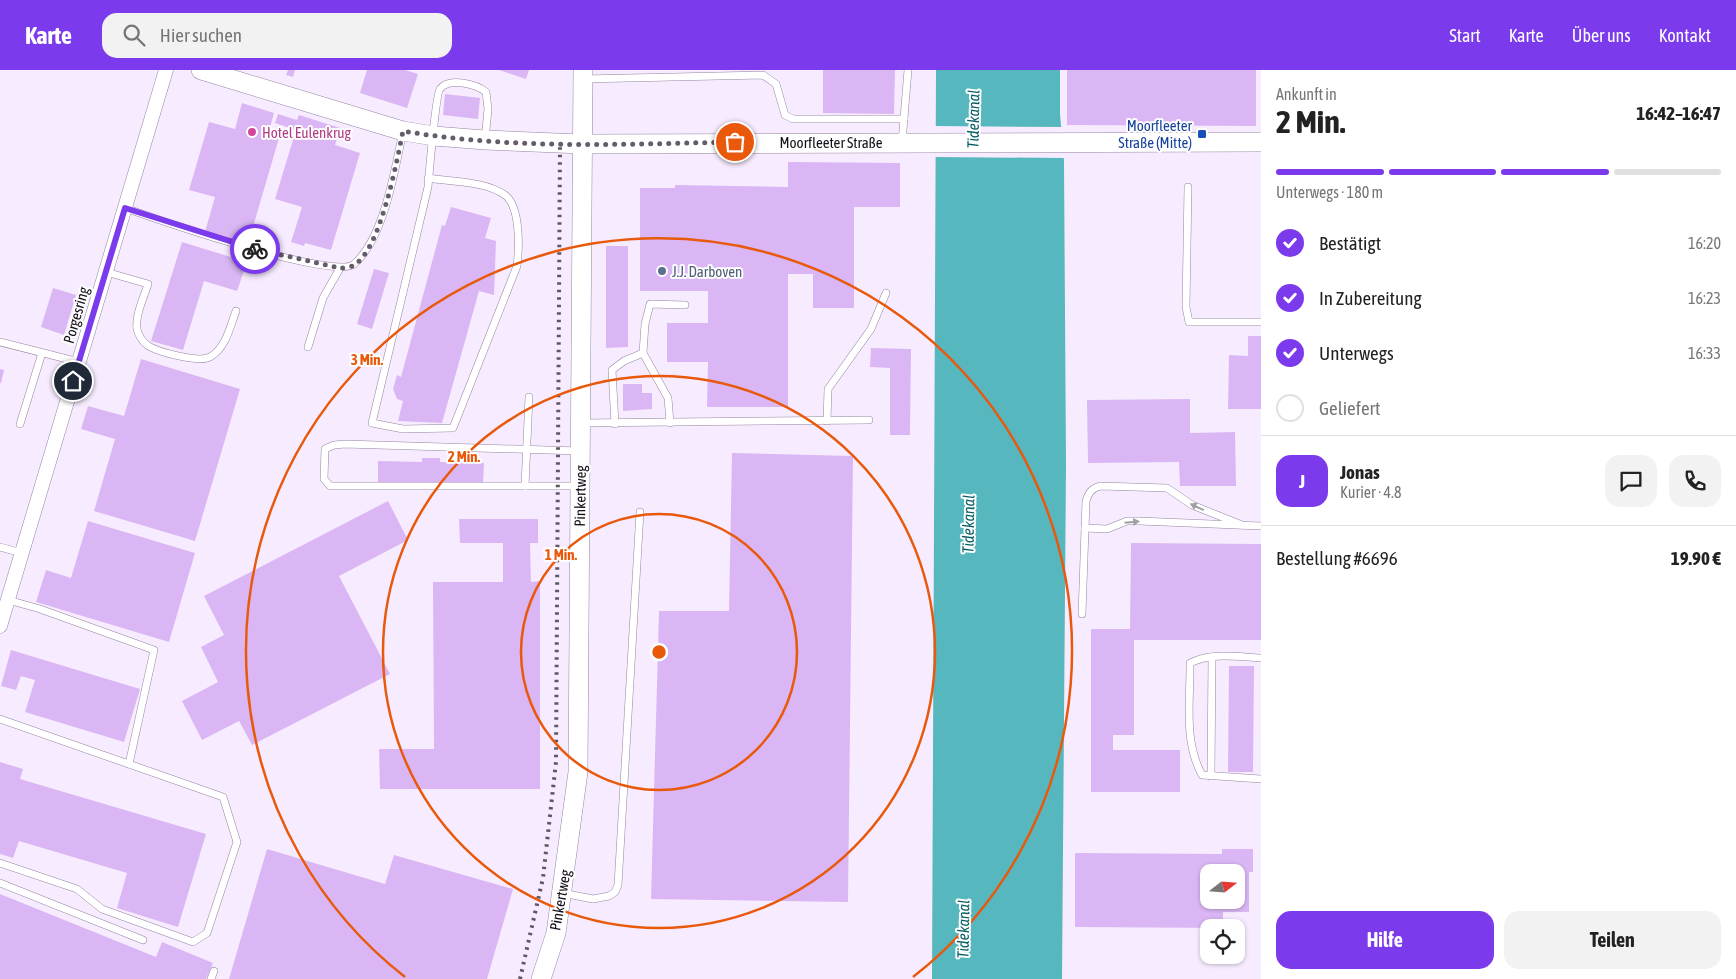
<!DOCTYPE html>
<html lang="de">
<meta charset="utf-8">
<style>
:root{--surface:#fff;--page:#f2f2f2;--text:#222;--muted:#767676;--line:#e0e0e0;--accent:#7c3aed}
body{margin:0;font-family:"Asap Condensed",sans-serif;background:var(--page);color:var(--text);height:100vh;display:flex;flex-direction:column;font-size:19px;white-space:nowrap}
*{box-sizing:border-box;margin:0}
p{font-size:16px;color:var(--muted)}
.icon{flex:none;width:28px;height:28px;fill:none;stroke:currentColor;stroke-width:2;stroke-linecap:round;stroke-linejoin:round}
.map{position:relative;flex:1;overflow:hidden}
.panel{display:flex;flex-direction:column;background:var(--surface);width:475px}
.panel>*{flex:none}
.needle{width:32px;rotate:73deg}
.tools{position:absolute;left:1200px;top:794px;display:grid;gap:10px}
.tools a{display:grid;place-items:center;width:45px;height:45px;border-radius:10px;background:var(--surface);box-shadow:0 1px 4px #0004;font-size:25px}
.pin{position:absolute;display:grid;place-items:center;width:42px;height:42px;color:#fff;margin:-21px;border:2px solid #fff;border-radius:50%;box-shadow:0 1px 5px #0007}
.courier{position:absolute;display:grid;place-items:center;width:50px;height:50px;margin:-25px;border:4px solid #7c3aed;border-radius:50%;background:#fff;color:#222;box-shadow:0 1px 6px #0007}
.headline em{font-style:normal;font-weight:700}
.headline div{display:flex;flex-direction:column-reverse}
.headline{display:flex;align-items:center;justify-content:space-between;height:85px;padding:0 15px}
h1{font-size:32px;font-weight:700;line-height:38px}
.bar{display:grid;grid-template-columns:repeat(4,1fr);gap:8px 5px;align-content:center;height:60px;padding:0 15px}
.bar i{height:6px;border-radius:4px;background:var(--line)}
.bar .selected{background:var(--accent)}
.bar p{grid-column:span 4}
.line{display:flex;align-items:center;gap:12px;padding:0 15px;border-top:1px solid var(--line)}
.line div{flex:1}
.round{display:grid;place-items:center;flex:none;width:52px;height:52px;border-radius:15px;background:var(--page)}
ol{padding:0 15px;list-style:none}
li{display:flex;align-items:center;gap:15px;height:55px}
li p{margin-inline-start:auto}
li .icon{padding:5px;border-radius:50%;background:var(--accent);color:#fff;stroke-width:4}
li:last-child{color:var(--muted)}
li i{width:28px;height:28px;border:2px solid var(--line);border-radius:50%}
.button{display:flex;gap:10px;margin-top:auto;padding:10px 15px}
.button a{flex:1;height:58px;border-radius:15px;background:var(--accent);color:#fff;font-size:20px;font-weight:700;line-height:58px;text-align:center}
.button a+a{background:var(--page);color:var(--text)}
header{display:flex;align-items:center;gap:30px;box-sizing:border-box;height:70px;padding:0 25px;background:var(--accent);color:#fff}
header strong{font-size:24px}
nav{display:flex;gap:28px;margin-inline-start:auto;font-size:18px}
.search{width:350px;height:45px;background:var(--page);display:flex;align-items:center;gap:12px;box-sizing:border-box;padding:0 18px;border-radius:15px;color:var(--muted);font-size:19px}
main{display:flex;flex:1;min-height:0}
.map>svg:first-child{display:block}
.water{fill:#56b7be}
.pier{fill:#f7ecff}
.building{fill:#dab7f4;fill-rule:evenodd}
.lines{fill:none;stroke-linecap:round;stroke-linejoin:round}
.lane-casing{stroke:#9484a0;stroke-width:8}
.street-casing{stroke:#9484a0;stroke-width:15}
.secondary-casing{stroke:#9484a0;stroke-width:20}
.lane{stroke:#fff;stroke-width:7}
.street{stroke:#fff;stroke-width:14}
.secondary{stroke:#fff;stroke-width:19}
.rail{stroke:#5e5663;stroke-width:4;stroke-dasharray:2.5 5;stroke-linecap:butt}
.oneway{fill:#a19fa3}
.done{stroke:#645c6a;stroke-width:5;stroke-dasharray:0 9}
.route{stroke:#7c3aed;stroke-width:6}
.ring{fill:none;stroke:#e8590c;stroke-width:2.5}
.hotel-dot{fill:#d1479c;stroke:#fefefe;stroke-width:2}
.transit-dot{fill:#1a4fb4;stroke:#fefefe;stroke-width:2}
.service-dot{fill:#5c6f8a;stroke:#fefefe;stroke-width:2}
.labels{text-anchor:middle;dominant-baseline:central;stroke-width:4;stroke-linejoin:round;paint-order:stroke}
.transit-label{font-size:15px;fill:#164399;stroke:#fefefe;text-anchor:end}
.hotel-label{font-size:15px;fill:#b23c85;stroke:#fefefe;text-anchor:start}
.street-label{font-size:15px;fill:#150f19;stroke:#fefefe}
.service-label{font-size:15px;fill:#4e5e75;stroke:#fefefe;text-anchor:start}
.water-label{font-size:16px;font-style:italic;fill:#065e63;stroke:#fefefe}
.centre{fill:#e8590c;stroke:#fefefe;stroke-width:2.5}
.ring-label{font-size:15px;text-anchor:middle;font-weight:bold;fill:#e8590c;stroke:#fefefe;stroke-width:4;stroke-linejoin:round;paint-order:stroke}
</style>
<header>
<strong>Karte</strong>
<div class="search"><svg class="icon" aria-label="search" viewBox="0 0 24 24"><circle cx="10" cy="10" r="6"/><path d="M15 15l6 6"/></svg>Hier suchen</div>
<nav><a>Start</a><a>Karte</a><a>Über uns</a><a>Kontakt</a></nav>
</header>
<main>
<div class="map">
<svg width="1261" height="909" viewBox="0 0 1261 909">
<rect width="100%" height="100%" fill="#f7ecff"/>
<!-- water -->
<polygon class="water" points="936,0 1060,0 1060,44 1064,91 1066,394 1062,909 932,909"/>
<!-- pier -->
<polygon class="pier" points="933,56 1064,57 1066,88 933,87"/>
<!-- building -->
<g class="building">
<polygon points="288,0 295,0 293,7 286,5"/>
<polygon points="367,0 405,0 418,4 407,38 360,23"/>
<polygon points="499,0 529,0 526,9"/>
<polygon points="823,0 895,0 894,44 823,43"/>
<polygon points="1067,0 1256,0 1256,56 1067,55"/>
<polygon points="445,24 480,28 478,49 443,45"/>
<polygon points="242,33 274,43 268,65 279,68 248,174 205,162 215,127 189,120 209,52 235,59"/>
<polygon points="278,44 297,50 299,45 340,58 335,75 360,83 331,180 305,173 304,176 291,172 302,137 275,129 296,60 275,53"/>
<polygon points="788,92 900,93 900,137 854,137 854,238 813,238 813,204 788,204 788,337 707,337 708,292 667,292 667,253 708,253 708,221 640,221 640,118 675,118 675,115 788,117"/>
<polygon points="451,137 491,148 485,168 496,171 494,225 479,221 442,353 398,351 403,331 397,329 393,319 397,305 401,307 442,155 445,156"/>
<polygon points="182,172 247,192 237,221 204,211 183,280 151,271"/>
<polygon points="606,176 628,176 628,277 606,278"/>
<polygon points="374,199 389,203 372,259 357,254"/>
<polygon points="53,218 76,225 64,265 41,257"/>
<polygon points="1248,266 1261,266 1261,339 1228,339 1229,285 1248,286"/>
<polygon points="871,278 911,279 910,365 890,365 890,298 870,297"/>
<polygon points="141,289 240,319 195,471 94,441 115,369 81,359 88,336 124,346"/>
<polygon points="0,299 4,300 1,313 0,313"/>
<polygon points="623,314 642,314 642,323 652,323 652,339 623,341"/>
<polygon points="1190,329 1190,363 1235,362 1236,416 1180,416 1179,392 1088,393 1087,330"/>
<polygon points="732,383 853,386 848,832 651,829 659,541 729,541"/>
<polygon points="422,388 440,388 440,392 484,393 483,415 378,413 378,391 422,392"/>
<polygon points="388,431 408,470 339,506 390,604 252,675 239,651 202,670 182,631 218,612 201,577 224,565 204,526"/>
<polygon points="459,449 538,449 538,473 530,473 531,512 540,511 540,719 380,719 379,679 434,679 433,512 503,512 503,473 460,473"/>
<polygon points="88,451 195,483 169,572 36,532 46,500 71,508"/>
<polygon points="1131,473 1261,474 1261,570 1134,570 1134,665 1113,665 1113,680 1180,680 1180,722 1091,722 1091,559 1130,559"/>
<polygon points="11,580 140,619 124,672 25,642 35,610 21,606 16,620 1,616"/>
<polygon points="1229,596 1254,596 1253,702 1228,702"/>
<polygon points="0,692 23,699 20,709 206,764 178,857 117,838 127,803 19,771 13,788 0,784"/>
<polygon points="267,779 385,814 394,785 513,819 487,909 229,909"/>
<path d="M 1222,779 L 1253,779 L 1253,802 L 1249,802 L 1249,842 L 1223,842 L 1223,858 L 1075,857 L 1075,783 L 1222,784 ZM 1209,802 L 1236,802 L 1236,830 L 1209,830 Z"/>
<polygon points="0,824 156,887 162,872 213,893 206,909 0,909"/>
</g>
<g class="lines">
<!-- lane casing -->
<g class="lane-casing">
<g id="lane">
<polyline points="583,9 763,5 776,14 785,45 793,49 904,49"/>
<polyline points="902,72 908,0"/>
<path d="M 428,108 C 452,112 485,111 505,125 C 521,137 519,179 517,196 L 453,358 L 403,359 L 372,353 L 428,117 C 429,105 436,23 440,19 C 449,7 476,14 486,22 L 488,39 L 485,70"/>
<polyline points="1188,117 1186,237 1189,252 1261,252"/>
<path d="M 125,138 C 156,149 335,211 354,194 C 384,169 395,99 403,61"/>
<path d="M 106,202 L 148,214 C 144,227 135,245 137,259 C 138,264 142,271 147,275 C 157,282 199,293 210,287 C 226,278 230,257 236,241"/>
<polyline points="0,272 79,292"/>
<polyline points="308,277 323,228 340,198"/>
<polyline points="827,351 828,319 871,259 886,223"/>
<polyline points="581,353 869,350"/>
<polyline points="670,353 668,328 643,283 645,254 650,234 685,235"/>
<polyline points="20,354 42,283"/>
<polyline points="615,354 612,300 624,291 643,283"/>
<polyline points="525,416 529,327"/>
<polyline points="579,416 330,416 324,409 325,379 334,375 345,374 580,381"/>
<polyline points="1085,458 1107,459 1127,451 1139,451 1261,456"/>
<polyline points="0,477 22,483"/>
<polyline points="8,530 40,539 154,580 129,694"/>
<path d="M 1082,544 L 1086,431 C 1089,422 1091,419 1100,416 L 1167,418 L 1192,435 L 1242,455"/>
<path d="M 1261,588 C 1238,587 1211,582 1190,593 L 1190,597 C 1190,634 1184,672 1202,705 L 1261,709"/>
<polyline points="0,649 223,727 237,772 207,863 193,872 102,839 77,819 0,793"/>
<polyline points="1211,706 1212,587"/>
<polyline points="0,813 143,870"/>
<polyline points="562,823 593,829 609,826 615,822 618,815 640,442"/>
<polyline points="211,909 214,901"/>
</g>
</g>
<!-- street casing -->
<g class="street-casing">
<polyline id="street" points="0,556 166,0"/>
</g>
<!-- secondary casing -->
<g class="secondary-casing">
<g id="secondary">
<polyline points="201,0 403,61 434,66 485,70 582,74 1261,72"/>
<polyline points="541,909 556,863 578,702 583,0"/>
</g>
</g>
<!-- lane -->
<use href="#lane" class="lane"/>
<!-- street -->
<use href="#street" class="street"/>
<!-- secondary -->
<use href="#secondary" class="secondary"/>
<!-- rail -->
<polyline class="rail" points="520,909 543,808 556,692 560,73"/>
</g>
<!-- one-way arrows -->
<defs><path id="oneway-solid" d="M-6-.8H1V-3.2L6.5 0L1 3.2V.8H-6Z" transform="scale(1.25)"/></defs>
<g class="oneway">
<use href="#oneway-solid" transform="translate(1197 437) rotate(-155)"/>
<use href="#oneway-solid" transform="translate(1132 452) rotate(-5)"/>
</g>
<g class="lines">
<!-- done -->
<path class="done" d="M 255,179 L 340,198 C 343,198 348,198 352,196 C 380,184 397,90 403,61 C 512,80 625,74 735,72"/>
<!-- route -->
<polyline class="route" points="73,311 125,138 255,179"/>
</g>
<!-- distance rings -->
<g class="ring">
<circle cx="659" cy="582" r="138"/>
<circle cx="659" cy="582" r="276"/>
<path d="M405 907A413 413 0 1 1 913 907"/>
</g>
<!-- markers -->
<circle class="hotel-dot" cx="252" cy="62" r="5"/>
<rect class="transit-dot" x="1197" y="59" width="10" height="10" rx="2.5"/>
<circle class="service-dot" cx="662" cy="201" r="5"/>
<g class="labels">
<!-- transit labels -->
<g class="transit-label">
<text x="1192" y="55">Moorfleeter<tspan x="1192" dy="17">Straße (Mitte)</tspan></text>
</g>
<!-- hotel labels -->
<g class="hotel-label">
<text x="262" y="62">Hotel Eulenkrug</text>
</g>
<!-- street labels -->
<g class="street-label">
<text x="831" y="72">Moorfleeter Straße</text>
<text transform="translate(76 245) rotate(-74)">Porgesring</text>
<text transform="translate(580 426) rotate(-89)">Pinkertweg</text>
<text transform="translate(560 830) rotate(-80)">Pinkertweg</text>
</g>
<!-- service labels -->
<g class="service-label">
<text x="672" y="201">J.J. Darboven</text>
</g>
<!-- water labels -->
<g class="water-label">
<text transform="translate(973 49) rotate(-89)">Tidekanal</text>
<text transform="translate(968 454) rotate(-89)">Tidekanal</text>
<text transform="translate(963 859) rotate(-89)">Tidekanal</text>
</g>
</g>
<circle cx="659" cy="582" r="8" class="centre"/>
<g class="ring-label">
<text x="367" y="295">3 Min.</text>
<text x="464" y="392">2 Min.</text>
<text x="561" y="490">1 Min.</text>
</g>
</svg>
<div class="tools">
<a><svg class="needle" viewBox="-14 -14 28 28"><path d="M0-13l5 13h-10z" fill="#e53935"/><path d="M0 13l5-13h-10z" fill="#767676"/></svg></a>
<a><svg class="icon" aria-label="locate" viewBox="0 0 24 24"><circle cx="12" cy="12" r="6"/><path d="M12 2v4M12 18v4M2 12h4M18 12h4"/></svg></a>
</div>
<div class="pin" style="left:735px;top:72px;background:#ea580c"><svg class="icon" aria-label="bag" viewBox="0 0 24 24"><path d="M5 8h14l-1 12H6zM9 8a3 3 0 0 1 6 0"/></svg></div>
<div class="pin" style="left:73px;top:311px;background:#1f2937"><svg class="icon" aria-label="home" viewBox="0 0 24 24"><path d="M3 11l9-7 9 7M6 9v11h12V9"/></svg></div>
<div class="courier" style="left:255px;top:179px"><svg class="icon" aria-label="bike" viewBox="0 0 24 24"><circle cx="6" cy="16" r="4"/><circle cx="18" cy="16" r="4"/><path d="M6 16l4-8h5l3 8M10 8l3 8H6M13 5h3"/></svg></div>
</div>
<section class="panel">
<div class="headline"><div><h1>2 Min.</h1><p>Ankunft in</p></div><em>16:42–16:47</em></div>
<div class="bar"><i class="selected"></i><i class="selected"></i><i class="selected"></i><i></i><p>Unterwegs · 180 m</p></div>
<ol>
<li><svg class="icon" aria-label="check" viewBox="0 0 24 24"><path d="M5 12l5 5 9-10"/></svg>Bestätigt<p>16:20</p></li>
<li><svg class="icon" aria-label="check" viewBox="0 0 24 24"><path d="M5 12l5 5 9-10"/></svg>In Zubereitung<p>16:23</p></li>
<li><svg class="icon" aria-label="check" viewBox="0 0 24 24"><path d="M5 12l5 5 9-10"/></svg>Unterwegs<p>16:33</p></li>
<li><i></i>Geliefert</li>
</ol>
<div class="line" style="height:90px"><b class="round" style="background:var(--accent);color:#fff">J</b><div><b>Jonas</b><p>Kurier · 4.8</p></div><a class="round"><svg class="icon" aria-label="chat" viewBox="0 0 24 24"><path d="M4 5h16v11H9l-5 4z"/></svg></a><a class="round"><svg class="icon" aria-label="phone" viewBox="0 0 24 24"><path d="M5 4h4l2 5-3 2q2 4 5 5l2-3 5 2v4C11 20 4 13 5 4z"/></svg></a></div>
<div class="line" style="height:65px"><div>Bestellung #6696</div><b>19.90 €</b></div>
<div class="button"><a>Hilfe</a><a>Teilen</a></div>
</section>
</main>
